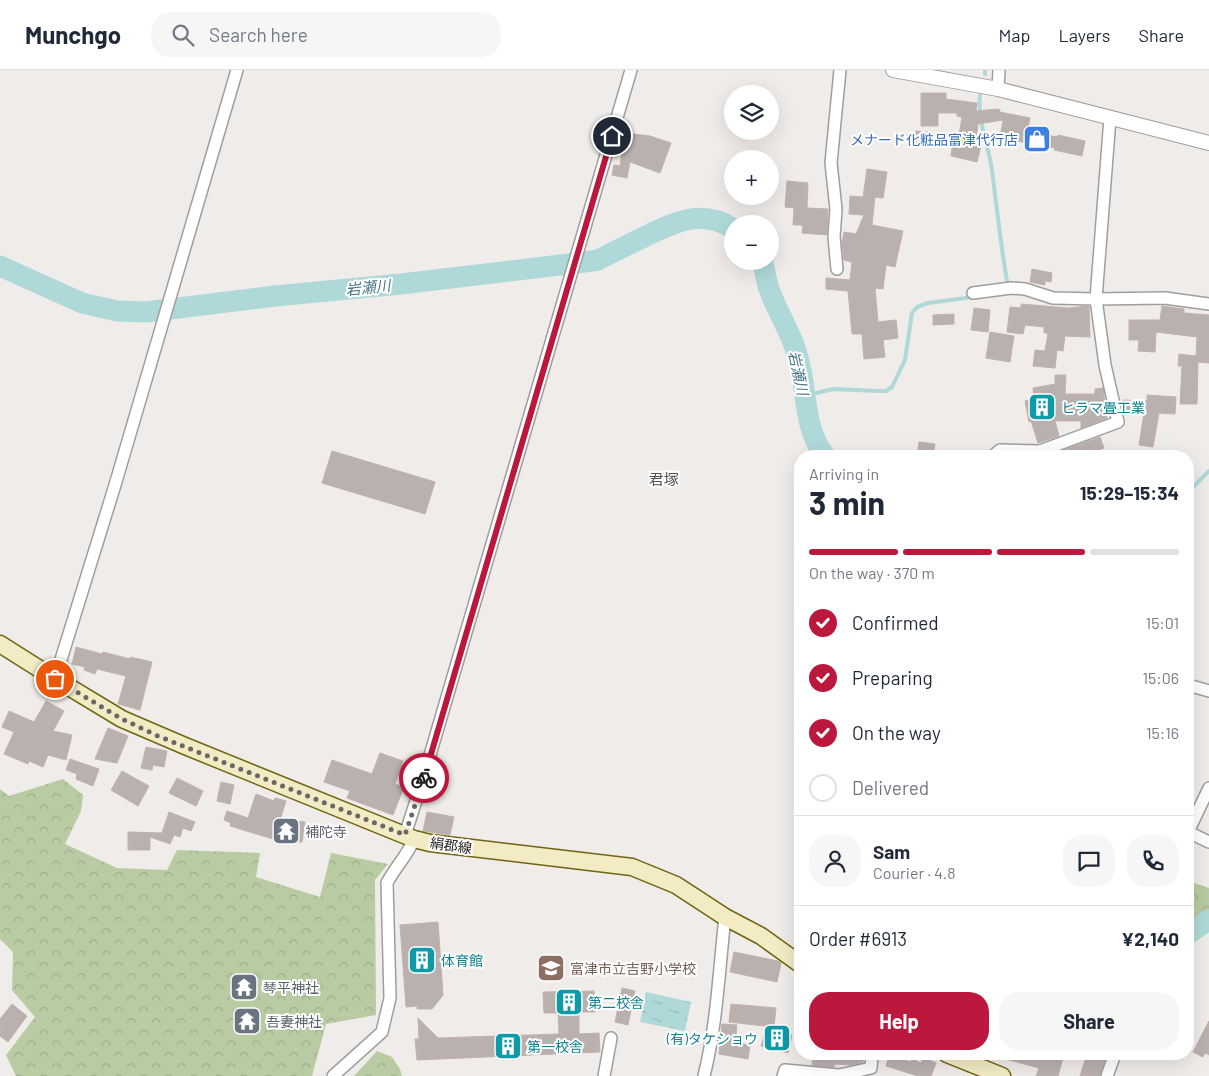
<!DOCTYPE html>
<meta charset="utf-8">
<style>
:root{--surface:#fff;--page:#f6f6f7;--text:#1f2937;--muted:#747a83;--line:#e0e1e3;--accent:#bc173d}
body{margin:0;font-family:Barlow,"Noto Sans JP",sans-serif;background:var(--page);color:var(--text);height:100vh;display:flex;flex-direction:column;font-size:19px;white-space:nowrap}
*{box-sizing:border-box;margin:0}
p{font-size:16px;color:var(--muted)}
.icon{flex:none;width:28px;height:28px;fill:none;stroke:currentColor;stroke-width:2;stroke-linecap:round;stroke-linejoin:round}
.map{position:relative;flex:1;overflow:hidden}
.details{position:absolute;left:794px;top:380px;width:400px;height:610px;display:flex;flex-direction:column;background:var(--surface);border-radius:20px;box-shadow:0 5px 20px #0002}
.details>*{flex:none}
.fabs{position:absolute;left:724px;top:15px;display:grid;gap:10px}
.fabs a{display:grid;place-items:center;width:55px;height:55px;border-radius:50%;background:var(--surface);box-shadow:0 5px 20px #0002;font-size:25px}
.pin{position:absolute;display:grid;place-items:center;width:42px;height:42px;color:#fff;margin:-21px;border:2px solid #fff;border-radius:50%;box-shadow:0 1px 5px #0007}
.courier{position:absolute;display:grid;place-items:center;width:50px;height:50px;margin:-25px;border:4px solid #bc173d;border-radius:50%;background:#fff;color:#222;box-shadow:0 1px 6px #0007}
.summary em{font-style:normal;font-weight:700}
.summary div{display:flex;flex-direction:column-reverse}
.summary{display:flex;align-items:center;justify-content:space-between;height:85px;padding:0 15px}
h1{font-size:32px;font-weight:700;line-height:38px}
.bar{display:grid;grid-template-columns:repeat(4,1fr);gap:8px 5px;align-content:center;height:60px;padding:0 15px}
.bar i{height:6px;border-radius:4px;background:var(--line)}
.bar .on{background:var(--accent)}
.bar p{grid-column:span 4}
.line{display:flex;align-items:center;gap:12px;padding:0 15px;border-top:1px solid var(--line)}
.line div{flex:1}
.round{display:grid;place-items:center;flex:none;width:52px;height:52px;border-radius:20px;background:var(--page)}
ol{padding:0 15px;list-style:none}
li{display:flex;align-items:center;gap:15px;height:55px}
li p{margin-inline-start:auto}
li .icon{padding:5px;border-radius:50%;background:var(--accent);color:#fff;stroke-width:4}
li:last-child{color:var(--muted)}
li i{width:28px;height:28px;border:2px solid var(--line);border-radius:50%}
.button{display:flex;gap:10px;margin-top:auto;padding:10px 15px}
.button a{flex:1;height:58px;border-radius:20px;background:var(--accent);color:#fff;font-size:20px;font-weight:700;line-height:58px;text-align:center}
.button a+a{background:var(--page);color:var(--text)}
header{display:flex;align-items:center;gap:30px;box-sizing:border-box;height:70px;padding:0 25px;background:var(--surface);border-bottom:1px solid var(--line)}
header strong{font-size:24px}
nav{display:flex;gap:28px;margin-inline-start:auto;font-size:18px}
.search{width:350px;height:45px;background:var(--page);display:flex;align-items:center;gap:12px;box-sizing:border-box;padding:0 18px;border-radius:20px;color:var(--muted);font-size:19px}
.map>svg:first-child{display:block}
.forest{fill:url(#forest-crowns)}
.water{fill:url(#water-ripples)}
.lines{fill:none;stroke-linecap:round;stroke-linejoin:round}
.stream{stroke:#afd9d9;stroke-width:4}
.river{stroke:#afd9d9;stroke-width:21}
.building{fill:#bab1af;stroke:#c1b1ad}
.minor-casing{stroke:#9e9e9e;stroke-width:14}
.tertiary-casing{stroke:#9e9e9e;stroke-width:16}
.secondary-casing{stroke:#6f6412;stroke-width:19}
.minor{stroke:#fff;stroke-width:11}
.tertiary{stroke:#fff;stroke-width:14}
.secondary{stroke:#f3ebc4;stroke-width:16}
.done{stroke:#696867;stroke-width:5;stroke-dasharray:0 9}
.route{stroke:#bc173d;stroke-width:6}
.labels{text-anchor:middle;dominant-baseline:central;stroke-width:4;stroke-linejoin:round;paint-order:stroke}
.shop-label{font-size:14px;fill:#366cbe;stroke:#fff;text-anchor:end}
.culture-label{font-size:14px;fill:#0d838f;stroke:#fff;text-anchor:start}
.worship-label{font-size:14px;fill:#5b616d;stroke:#fff;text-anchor:start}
.street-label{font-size:14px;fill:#212121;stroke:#fff}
.education-label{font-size:14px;fill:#785e54;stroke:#fff;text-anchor:start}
.water-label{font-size:15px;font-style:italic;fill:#497889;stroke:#fff}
.neighbourhood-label{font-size:15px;fill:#545454;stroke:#fff}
</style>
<header>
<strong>Munchgo</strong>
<div class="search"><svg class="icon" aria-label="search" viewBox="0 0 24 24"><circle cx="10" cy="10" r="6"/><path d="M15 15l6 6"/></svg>Search here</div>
<nav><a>Map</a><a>Layers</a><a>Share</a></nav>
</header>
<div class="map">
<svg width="1209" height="1006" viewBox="0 0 1209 1006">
<defs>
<pattern id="forest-crowns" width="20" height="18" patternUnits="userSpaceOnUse" patternTransform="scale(1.25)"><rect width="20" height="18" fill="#b8cba3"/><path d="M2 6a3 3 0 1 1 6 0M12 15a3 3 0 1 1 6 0" fill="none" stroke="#9eae8c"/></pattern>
<pattern id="water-ripples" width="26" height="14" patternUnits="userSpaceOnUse" patternTransform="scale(1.25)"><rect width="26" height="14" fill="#afd9d9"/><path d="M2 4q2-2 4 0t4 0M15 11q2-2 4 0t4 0" fill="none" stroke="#96baba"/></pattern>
</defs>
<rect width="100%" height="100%" fill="#f0ece9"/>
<!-- forest -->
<g class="forest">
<polygon points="63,709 83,725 81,741 65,774 117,798 167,800 177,780 260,783 256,807 320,827 331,783 388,794 375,810 376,945 326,954 312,1006 16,1006 6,985 35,947 12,920 13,882 0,869 0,719 9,726"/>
<polygon points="1188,811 1209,818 1209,842 1188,853"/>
<polygon points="377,981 392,987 400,999 402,1006 354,1006"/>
</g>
<!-- water -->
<polygon class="water" points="646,922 691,932 685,961 640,952"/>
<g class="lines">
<!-- stream -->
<g class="stream">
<polyline points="985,4 985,0"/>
<path d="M 980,25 C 977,49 988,74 992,100 C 997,139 1001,178 1008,217"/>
<polyline points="804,326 833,319 878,321 886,321 892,317 905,290 912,243 917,237 928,233 973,227"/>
<polyline points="1188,422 1209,401"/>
</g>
<!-- river -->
<g class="river">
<path d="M 762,191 C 766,202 766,214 771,224 C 779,245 791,263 797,284 C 808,318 802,357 825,386"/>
<path d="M 0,196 L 82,233 L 117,241 L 146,242 L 275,226 L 401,214 L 585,192 L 598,190 C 613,182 628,175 644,167 C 673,153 701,138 732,158"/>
<polyline points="1188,864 1209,850"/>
</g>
</g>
<!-- building -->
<g class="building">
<polygon points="921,23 946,23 946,29 977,33 976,41 999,39 1000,42 1030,48 1028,58 1031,58 1031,62 1057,67 1058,65 1085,71 1082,86 1054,80 1055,78 1000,68 1003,50 978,54 975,75 981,76 977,92 951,86 953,70 958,72 962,47 957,46 957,43 938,43 938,56 921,56"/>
<polygon points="916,61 928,62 926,76 914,75"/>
<polygon points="625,63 650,66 671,73 660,103 630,92 627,108 612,105 614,95 620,96"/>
<polygon points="867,99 887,102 883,128 875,127 872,155 903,161 895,197 886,195 883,219 875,218 878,252 896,250 898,268 883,270 885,287 864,289 862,264 852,264 848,221 826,219 826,208 850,210 852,192 844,190 842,172 844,162 856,164 864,145 849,144 850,126 863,127"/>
<polygon points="787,111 808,113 807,138 828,139 827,165 802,163 803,155 793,155 794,138 785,137"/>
<polygon points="1032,199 1052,203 1051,212 1045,211 1045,215 1030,212"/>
<polygon points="1021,234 1068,238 1089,236 1090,267 1065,266 1063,281 1057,280 1055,298 1033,296 1035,280 1045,281 1048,263 1044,263 1044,257 1025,255 1023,264 1007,262 1010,237 1021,238"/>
<polygon points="1162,236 1184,239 1184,243 1209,245 1209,293 1198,292 1197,334 1180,334 1182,296 1178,296 1179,284 1196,286 1197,267 1156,262 1155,282 1138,281 1139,270 1129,270 1129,250 1160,250"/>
<polygon points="974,238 990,240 988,262 971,260"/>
<polygon points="954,244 954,254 933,255 933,245"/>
<polygon points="990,262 1014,266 1010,292 986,288"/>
<polygon points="1055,305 1066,305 1065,324 1095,324 1095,319 1103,318 1107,348 1081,358 1081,351 1055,351 1059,366 1038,373 1031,351 1029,352 1025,331 1034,329 1033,318 1055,314"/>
<polygon points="1147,325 1176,327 1175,344 1159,343 1153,377 1139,375 1144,343 1124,343 1123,339 1123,330 1147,331"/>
<polygon points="1100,367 1104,378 1081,386 1067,386 1064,380"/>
<polygon points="919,372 935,374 933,386 917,386"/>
<polygon points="332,381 435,412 425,444 322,413"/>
<polygon points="76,577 102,584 103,582 130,589 130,587 152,592 140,640 118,634 126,606 97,599 95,604 84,600 85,597 72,594"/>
<polygon points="46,631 64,641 53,661 72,665 66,690 48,685 43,697 29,691 28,694 4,684 14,662 2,657 9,641 34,652"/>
<polygon points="108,658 128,666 117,693 95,689"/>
<polygon points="146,677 167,681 164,697 153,695 152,700 141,698"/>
<polygon points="380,683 403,691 395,714 404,717 393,745 347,728 350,721 324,712 332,690 372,704"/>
<polygon points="70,689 99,699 93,716 76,709 77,704 66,700"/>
<polygon points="122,701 149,716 138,736 111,720"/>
<polygon points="177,708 203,721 196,736 169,723"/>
<polygon points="221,712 234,715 230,734 217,731"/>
<polygon points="256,724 274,731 275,728 286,731 280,750 305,752 302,772 276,770 230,756 231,753 224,750 227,741 248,748"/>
<polygon points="169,742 195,752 191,761 183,758 180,767 174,765 170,774 150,767 150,780 128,780 128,762 162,763"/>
<polygon points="427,742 454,747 450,765 423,761"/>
<polygon points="438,852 443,925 432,939 417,939 417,936 406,937 400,855"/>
<polygon points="734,882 778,891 781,893 777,912 730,902"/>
<polygon points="237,910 251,911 250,924 237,923"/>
<polygon points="622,918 635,921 628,955 615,952"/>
<polygon points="594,921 595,942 579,942 579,964 599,963 600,982 417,990 415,969 419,969 418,948 438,968 559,964 558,943 544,943 543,922"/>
<polygon points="12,934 27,946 8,972 0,966 0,949"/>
<polygon points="731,934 776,938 774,957 729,952"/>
<polygon points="246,940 246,943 253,943 256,963 239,965 236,941"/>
<polygon points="1209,951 1209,985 1205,983 1203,987 1193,982"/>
<polygon points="722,954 737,955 735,973 750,975 748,989 719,984"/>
<polygon points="766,959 792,965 788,983 761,976"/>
<polygon points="813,984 845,985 864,984 863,992 850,995 835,994 834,997 812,995"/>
<polygon points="998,984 1064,984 1058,1006 1036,1006 1039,998 998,987"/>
<polygon points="1087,984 1105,989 1100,1006 1080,1006"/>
<polygon points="889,986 911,992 912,989 921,993 923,988 936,993 931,1006 918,1006 886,996"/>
</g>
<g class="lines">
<!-- minor casing -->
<g class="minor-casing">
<g id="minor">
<polyline points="998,19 999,0"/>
<polyline points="1110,48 1096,229 1165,228 1209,234"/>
<polyline points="837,199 834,167 836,139 831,93 840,0"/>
<polyline points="973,223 1011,218 1025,219 1053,228 1096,229 1105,295 1118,352 1040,381 1041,386"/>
<polyline points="993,386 1000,380 1040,381"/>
<polyline points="55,609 115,415 237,0"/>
<polyline points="1188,615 1209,621"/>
<polyline points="1209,718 1188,762 1209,772"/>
<polyline points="405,765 423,709 631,0"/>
<path d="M 333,1006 L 382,962 L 390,928 L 387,813 C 395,797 408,785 414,769"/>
<polyline points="604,1006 611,968"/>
<path d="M 704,1006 C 717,954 719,900 725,847"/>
<polyline points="783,1006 785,1000 839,1005 871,998 872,984"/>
<polyline points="1107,1006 1115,984"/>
</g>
</g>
<!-- tertiary casing -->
<g class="tertiary-casing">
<polyline id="tertiary" points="893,0 998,19 1209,73"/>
</g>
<!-- secondary casing -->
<g class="secondary-casing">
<g id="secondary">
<polyline points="0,574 49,605 122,649 185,676 414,769 430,773 632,797 676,815 725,847 761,866 800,894"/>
<polyline points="947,984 1002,1006"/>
</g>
</g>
<!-- minor -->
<use href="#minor" class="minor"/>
<!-- tertiary -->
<use href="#tertiary" class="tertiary"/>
<!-- secondary -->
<use href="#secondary" class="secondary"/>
</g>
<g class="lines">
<!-- done -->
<polyline class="done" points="55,609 122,649 158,666 405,765 424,708"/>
<!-- route -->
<polyline class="route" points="424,708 612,66"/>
</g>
<!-- icons -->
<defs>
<g id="shop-square" transform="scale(1.4375)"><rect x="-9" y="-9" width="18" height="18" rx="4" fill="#3f7fe0" stroke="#fff"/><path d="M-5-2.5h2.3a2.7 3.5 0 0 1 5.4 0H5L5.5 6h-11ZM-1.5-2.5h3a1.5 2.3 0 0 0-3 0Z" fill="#fff"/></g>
<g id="building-square" transform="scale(1.4375)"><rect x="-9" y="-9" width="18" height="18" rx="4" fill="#0f9aa8" stroke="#fff"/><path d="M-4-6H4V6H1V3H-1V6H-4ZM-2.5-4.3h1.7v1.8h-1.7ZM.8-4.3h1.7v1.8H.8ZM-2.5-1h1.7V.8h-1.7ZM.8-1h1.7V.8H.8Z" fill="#fff"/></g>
<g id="temple-square" transform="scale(1.4375)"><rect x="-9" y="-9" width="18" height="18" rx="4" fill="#6b7280" stroke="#fff"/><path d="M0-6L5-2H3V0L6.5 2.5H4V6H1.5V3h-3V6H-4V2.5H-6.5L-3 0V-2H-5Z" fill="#fff"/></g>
<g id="school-square" transform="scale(1.4375)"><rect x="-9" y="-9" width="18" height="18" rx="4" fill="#8d6e63" stroke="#fff"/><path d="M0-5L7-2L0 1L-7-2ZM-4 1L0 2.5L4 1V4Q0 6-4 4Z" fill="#fff"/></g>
</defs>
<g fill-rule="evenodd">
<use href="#shop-square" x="1037" y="69"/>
<use href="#building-square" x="1042" y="337"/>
<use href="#temple-square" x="286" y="761"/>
<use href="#building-square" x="422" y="890"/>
<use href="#school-square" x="551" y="898"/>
<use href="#temple-square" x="244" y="917"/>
<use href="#building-square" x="569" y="932"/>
<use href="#temple-square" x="247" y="951"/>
<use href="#building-square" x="777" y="968"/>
<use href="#building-square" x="508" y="976"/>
</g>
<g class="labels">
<!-- shop labels -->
<g class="shop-label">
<text x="1018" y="69">メナード化粧品富津代行店</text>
</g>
<!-- culture labels -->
<g class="culture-label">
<text x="1061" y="337">ヒラマ畳工業</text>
<text x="441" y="890">体育館</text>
<text x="588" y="932">第二校舎</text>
<text x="758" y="968" text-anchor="end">(有)タケショウ</text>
<text x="527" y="976">第一校舎</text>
</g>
<!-- worship labels -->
<g class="worship-label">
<text x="305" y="761">補陀寺</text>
<text x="263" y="917">琴平神社</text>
<text x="266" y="951">吾妻神社</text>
</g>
<!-- street labels -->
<g class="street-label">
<text transform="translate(451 775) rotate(8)">絹郡線</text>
</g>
<!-- education labels -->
<g class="education-label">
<text x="570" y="898">富津市立吉野小学校</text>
</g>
<!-- water labels -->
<g class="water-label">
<text transform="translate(368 217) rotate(-6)">岩瀬川</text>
<text transform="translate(799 303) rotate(78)">岩瀬川</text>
</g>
<!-- neighbourhood labels -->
<g class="neighbourhood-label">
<text x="664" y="409">君塚</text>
</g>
</g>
</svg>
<div class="fabs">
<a><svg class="icon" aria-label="layers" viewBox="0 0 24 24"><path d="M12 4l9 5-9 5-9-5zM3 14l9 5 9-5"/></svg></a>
<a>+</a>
<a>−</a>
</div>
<div class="pin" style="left:55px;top:609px;background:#ea580c"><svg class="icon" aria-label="bag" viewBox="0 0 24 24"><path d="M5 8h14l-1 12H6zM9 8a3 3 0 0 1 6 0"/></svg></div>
<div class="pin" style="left:612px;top:66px;background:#1f2937"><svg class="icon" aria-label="home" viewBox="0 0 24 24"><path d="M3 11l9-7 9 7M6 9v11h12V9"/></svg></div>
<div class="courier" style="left:424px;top:708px"><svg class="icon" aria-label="bike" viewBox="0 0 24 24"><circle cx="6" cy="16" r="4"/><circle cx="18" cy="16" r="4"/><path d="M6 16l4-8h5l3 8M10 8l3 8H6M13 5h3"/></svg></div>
<section class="details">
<div class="summary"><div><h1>3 min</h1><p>Arriving in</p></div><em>15:29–15:34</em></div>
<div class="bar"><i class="on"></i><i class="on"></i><i class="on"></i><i></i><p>On the way · 370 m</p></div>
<ol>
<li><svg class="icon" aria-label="check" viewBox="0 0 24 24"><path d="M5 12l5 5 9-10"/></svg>Confirmed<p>15:01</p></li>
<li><svg class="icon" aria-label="check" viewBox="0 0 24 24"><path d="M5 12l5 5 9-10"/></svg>Preparing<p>15:06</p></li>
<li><svg class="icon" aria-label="check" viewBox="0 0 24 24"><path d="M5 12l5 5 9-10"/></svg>On the way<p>15:16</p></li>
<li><i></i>Delivered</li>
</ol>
<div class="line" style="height:90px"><a class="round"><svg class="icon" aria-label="person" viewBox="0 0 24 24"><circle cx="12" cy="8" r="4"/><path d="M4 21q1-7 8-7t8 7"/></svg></a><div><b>Sam</b><p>Courier · 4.8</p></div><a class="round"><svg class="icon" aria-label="chat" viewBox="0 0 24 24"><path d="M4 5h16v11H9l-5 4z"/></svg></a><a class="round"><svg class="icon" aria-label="phone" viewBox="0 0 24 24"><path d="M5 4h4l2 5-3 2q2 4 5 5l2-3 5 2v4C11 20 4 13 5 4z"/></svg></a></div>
<div class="line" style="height:65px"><div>Order #6913</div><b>¥2,140</b></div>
<div class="button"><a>Help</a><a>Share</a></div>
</section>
</div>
